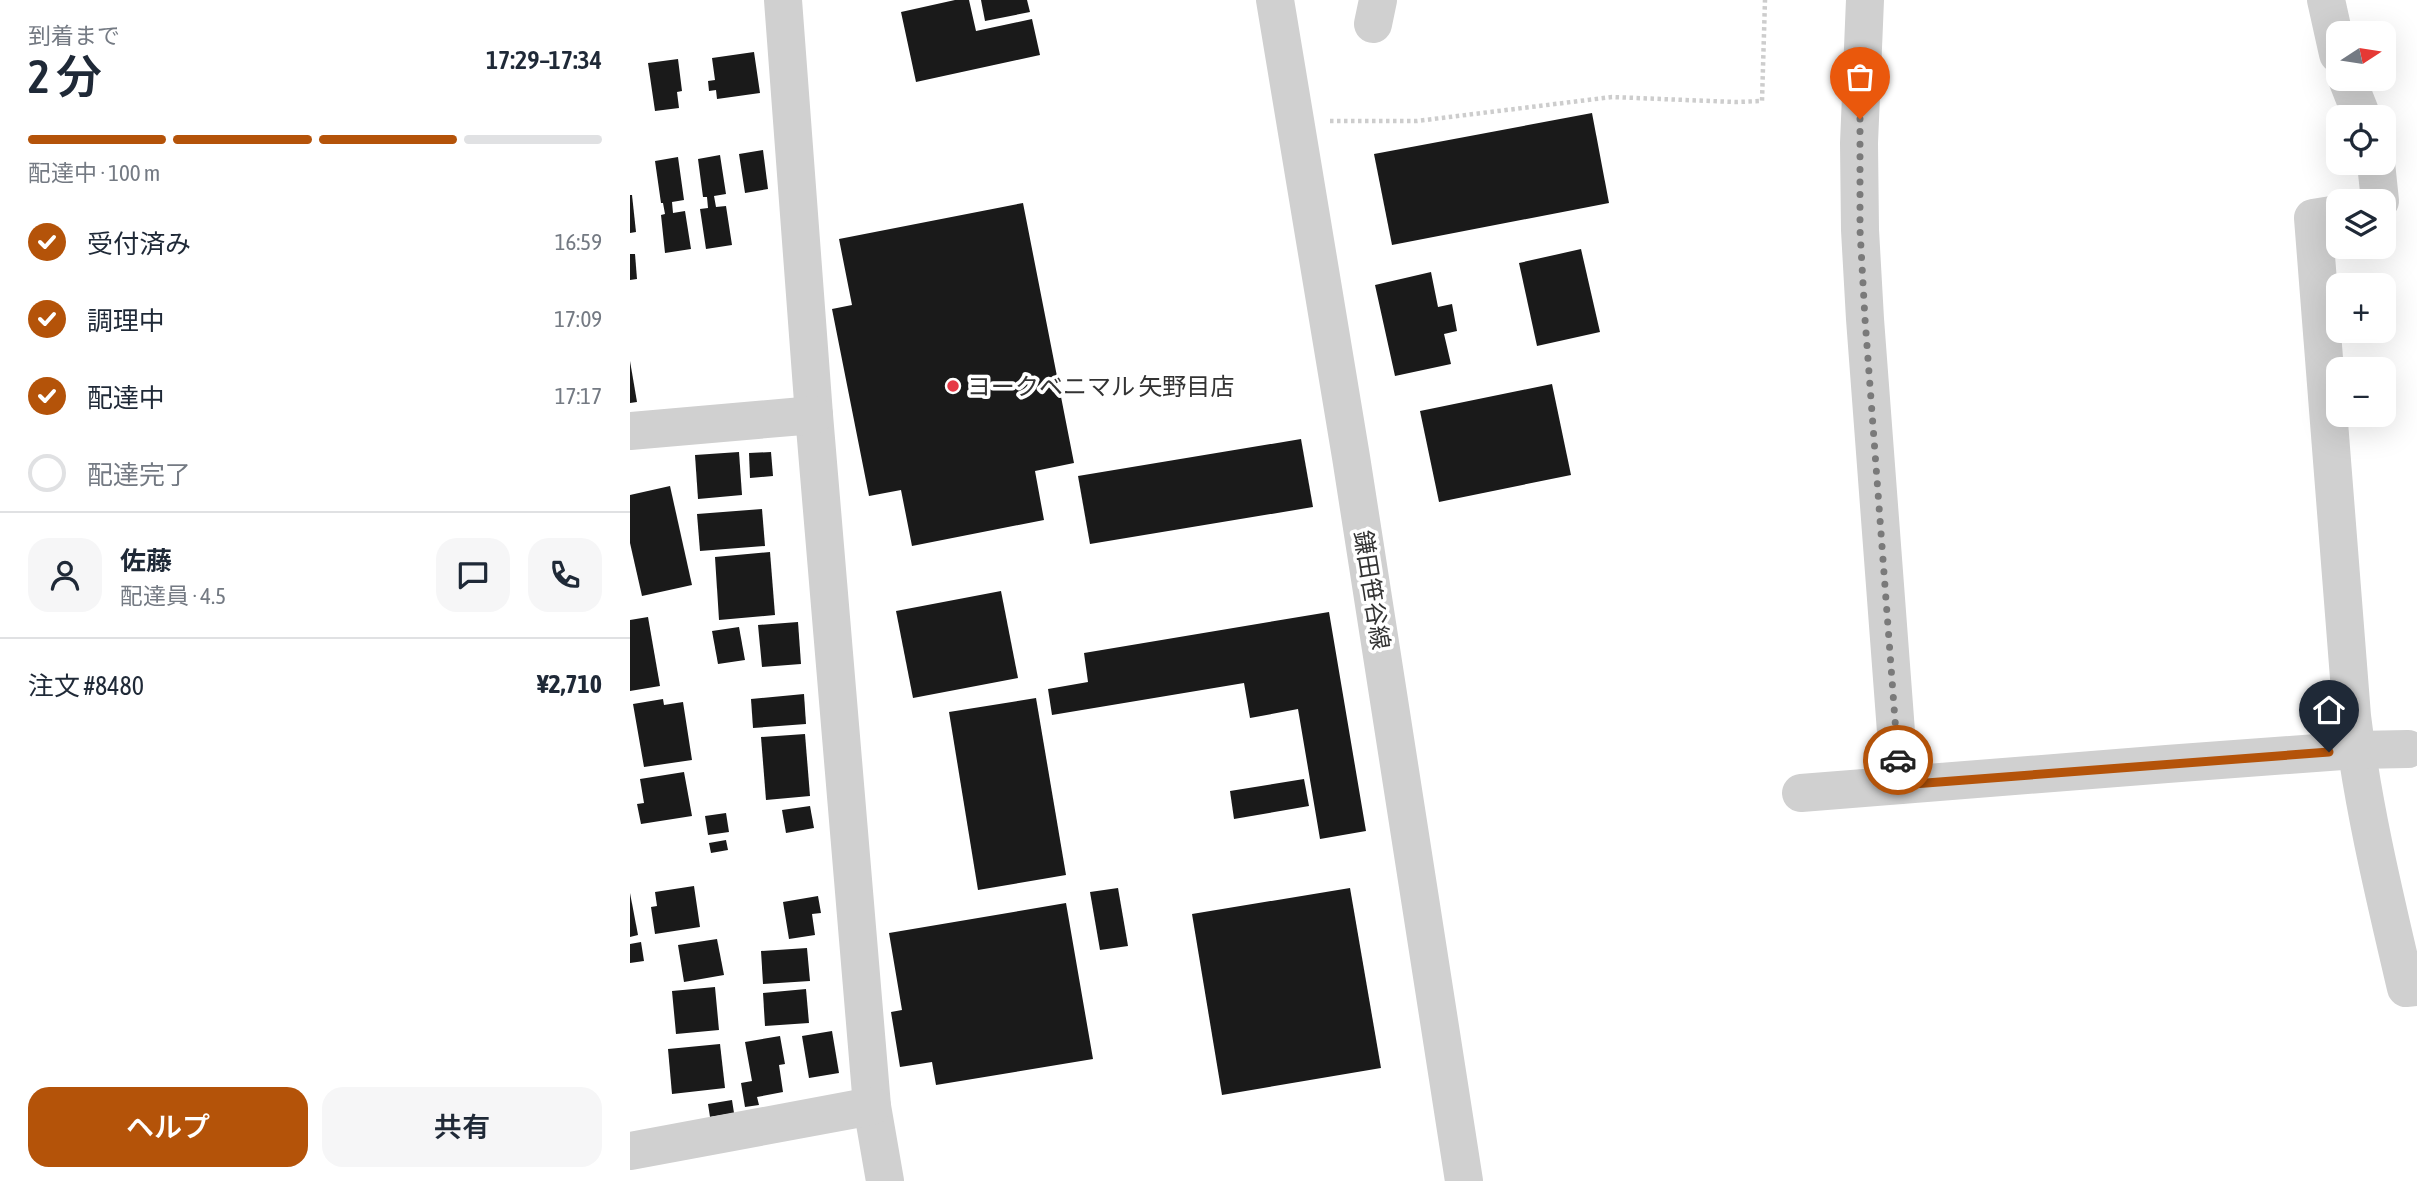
<!DOCTYPE html>
<html lang="ja">
<meta charset="utf-8">
<style>
:root{--surface:#fff;--page:#f6f6f7;--text:#1f2937;--muted:#747a83;--line:#e0e1e3;--accent:#b45309}
body{margin:0;font-family:"Asap Condensed","Noto Sans JP",sans-serif;background:var(--page);color:var(--text);height:100vh;display:flex;flex-direction:column;font-size:26px;white-space:nowrap}
*{box-sizing:border-box;margin:0}
p{font-size:23px;color:var(--muted)}
.icon{flex:none;width:38px;height:38px;fill:none;stroke:currentColor;stroke-width:2;stroke-linecap:round;stroke-linejoin:round}
.map{position:relative;flex:1;overflow:hidden}
.side{display:flex;flex-direction:column;background:var(--surface);width:630px}
.side>*{flex:none}
.needle{width:46px;rotate:78deg}
.fabs{position:absolute;left:1696px;top:21px;display:grid;gap:14px}
.fabs a{display:grid;place-items:center;width:70px;height:70px;border-radius:14px;background:var(--surface);box-shadow:0 7px 28px #0002;font-size:35px}
.pin{position:absolute;display:grid;place-items:center;width:60px;height:60px;color:#fff;margin:-72px -30px;border-radius:50% 50% 50% 0;rotate:-45deg;box-shadow:0 0 7px #0007}
.pin .icon{rotate:45deg}
.courier{position:absolute;display:grid;place-items:center;width:70px;height:70px;margin:-35px;border:5px solid #b45309;border-radius:50%;background:#fff;color:#222;box-shadow:0 2px 9px #0007}
.headline em{font-style:normal;font-weight:600}
.headline div{display:flex;flex-direction:column-reverse}
.headline{display:flex;align-items:center;justify-content:space-between;height:119px;padding:0 28px}
h1{font-size:46px;font-weight:600;line-height:52px}
.bar{display:grid;grid-template-columns:repeat(4,1fr);gap:10px 7px;align-content:center;height:84px;padding:0 28px}
.bar i{height:9px;border-radius:5px;background:var(--line)}
.bar .current{background:var(--accent)}
.bar p{grid-column:span 4}
.line{display:flex;align-items:center;gap:18px;padding:0 28px;border-top:2px solid var(--line)}
.line div{flex:1}
.round{display:grid;place-items:center;flex:none;width:74px;height:74px;border-radius:21px;background:var(--page)}
ol{padding:0 28px;list-style:none}
li{display:flex;align-items:center;gap:21px;height:77px}
li p{margin-inline-start:auto}
li .icon{padding:7px;border-radius:50%;background:var(--accent);color:#fff;stroke-width:4}
li:last-child{color:var(--muted)}
li i{width:38px;height:38px;border:4px solid var(--line);border-radius:50%}
.button{display:flex;gap:14px;margin-top:auto;padding:14px 28px}
.button a{flex:1;height:80px;border-radius:21px;background:var(--accent);color:#fff;font-size:28px;font-weight:600;line-height:80px;text-align:center}
.button a+a{background:var(--page);color:var(--text)}
main{display:flex;flex:1;min-height:0}
.map>svg:first-child{display:block}
.building{fill:#1a1a1a}
.lines{fill:none;stroke-linecap:round;stroke-linejoin:round}
.path{stroke:#cdcdcd;stroke-width:4.5;stroke-dasharray:3.5 3.5;stroke-linecap:butt}
.minor{stroke:#d0d0d0;stroke-width:38}
.done{stroke:#7a7a7a;stroke-width:7;stroke-dasharray:0 12.6}
.route{stroke:#b45309;stroke-width:9}
.poi-dot{fill:#e63946;stroke:#fff;stroke-width:2.5}
.labels{text-anchor:middle;dominant-baseline:central;stroke-width:7;stroke-linejoin:round;paint-order:stroke}
.poi-label{font-size:24px;fill:#333;stroke:#fff;text-anchor:start}
.street-label{font-size:24px;fill:#333;stroke:#fff}
</style>
<main>
<section class="side">
<div class="headline"><div><h1>2 分</h1><p>到着まで</p></div><em>17:29–17:34</em></div>
<div class="bar"><i class="current"></i><i class="current"></i><i class="current"></i><i></i><p>配達中 · 100 m</p></div>
<ol>
<li><svg class="icon" aria-label="check" viewBox="0 0 24 24"><path d="M5 12l5 5 9-10"/></svg>受付済み<p>16:59</p></li>
<li><svg class="icon" aria-label="check" viewBox="0 0 24 24"><path d="M5 12l5 5 9-10"/></svg>調理中<p>17:09</p></li>
<li><svg class="icon" aria-label="check" viewBox="0 0 24 24"><path d="M5 12l5 5 9-10"/></svg>配達中<p>17:17</p></li>
<li><i></i>配達完了</li>
</ol>
<div class="line" style="height:126px"><a class="round"><svg class="icon" aria-label="person" viewBox="0 0 24 24"><circle cx="12" cy="8" r="4"/><path d="M4 21q1-7 8-7t8 7"/></svg></a><div><b>佐藤</b><p>配達員 · 4.5</p></div><a class="round"><svg class="icon" aria-label="chat" viewBox="0 0 24 24"><path d="M4 5h16v11H9l-5 4z"/></svg></a><a class="round"><svg class="icon" aria-label="phone" viewBox="0 0 24 24"><path d="M5 4h4l2 5-3 2q2 4 5 5l2-3 5 2v4C11 20 4 13 5 4z"/></svg></a></div>
<div class="line" style="height:91px"><div>注文 #8480</div><b>¥2,710</b></div>
<div class="button"><a>ヘルプ</a><a>共有</a></div>
</section>
<div class="map">
<svg width="1787" height="1181" viewBox="0 0 1787 1181">
<rect width="100%" height="100%" fill="#fff"/>
<!-- building -->
<g class="building">
<polygon points="325,0 339,0 346,31 402,19 410,55 286,82 271,12"/>
<polygon points="351,0 397,0 400,12 355,21"/>
<polygon points="124,52 130,93 87,99 86,90 79,91 78,81 85,80 82,58"/>
<polygon points="48,59 52,91 47,92 49,108 25,111 18,63"/>
<polygon points="962,113 979,203 762,245 744,154"/>
<polygon points="133,150 138,189 115,193 109,154"/>
<polygon points="90,155 96,194 84,196 86,207 96,206 102,245 76,249 70,209 78,208 77,197 73,197 68,159"/>
<polygon points="48,157 54,200 42,202 43,213 55,211 61,249 35,253 31,215 35,214 33,203 31,203 25,161"/>
<polygon points="0,195 2,195 6,232 0,233"/>
<polygon points="393,203 444,463 405,471 414,520 282,546 271,490 239,496 202,309 222,305 209,239"/>
<polygon points="951,249 970,332 907,346 889,263"/>
<polygon points="0,254 5,254 7,279 0,280"/>
<polygon points="801,272 808,307 822,304 827,331 814,334 821,364 765,376 745,285"/>
<polygon points="0,361 7,402 0,403"/>
<polygon points="922,384 941,475 809,502 790,411"/>
<polygon points="671,439 683,507 460,544 448,476"/>
<polygon points="109,452 112,495 68,499 65,455"/>
<polygon points="141,452 143,476 120,478 119,453"/>
<polygon points="40,486 62,585 12,596 0,543 0,495"/>
<polygon points="132,509 135,546 70,551 67,514"/>
<polygon points="140,552 145,615 89,620 85,557"/>
<polygon points="371,591 388,678 283,698 266,611"/>
<polygon points="699,612 736,831 690,839 668,709 620,718 614,683 422,715 418,689 458,682 454,653"/>
<polygon points="18,617 30,686 0,691 0,620"/>
<polygon points="168,622 171,664 132,667 128,625"/>
<polygon points="109,627 115,660 88,664 82,631"/>
<polygon points="174,694 176,724 123,728 121,699"/>
<polygon points="406,698 436,875 348,890 319,712"/>
<polygon points="33,699 34,705 53,702 62,760 14,767 3,704"/>
<polygon points="175,734 180,796 136,800 131,737"/>
<polygon points="54,772 62,816 11,824 7,804 14,803 10,779"/>
<polygon points="674,779 679,806 604,819 600,791"/>
<polygon points="180,806 184,828 156,833 152,810"/>
<polygon points="96,813 99,832 78,835 75,816"/>
<polygon points="96,840 98,850 81,853 79,843"/>
<polygon points="64,886 70,927 25,934 21,907 27,906 25,892"/>
<polygon points="488,888 498,946 470,950 460,892"/>
<polygon points="720,888 751,1068 592,1095 562,914"/>
<polygon points="0,893 8,935 0,937"/>
<polygon points="188,896 191,913 182,914 185,935 159,939 153,902"/>
<polygon points="436,903 463,1059 306,1085 302,1062 270,1067 261,1012 272,1010 259,933"/>
<polygon points="87,939 94,975 54,982 48,945"/>
<polygon points="11,942 14,961 0,963 0,944"/>
<polygon points="177,948 180,981 133,984 131,951"/>
<polygon points="85,987 89,1030 46,1034 42,991"/>
<polygon points="176,989 179,1023 135,1026 133,993"/>
<polygon points="202,1031 209,1073 179,1078 172,1036"/>
<polygon points="150,1036 155,1064 149,1065 153,1092 127,1097 129,1105 115,1107 111,1083 122,1081 115,1042"/>
<polygon points="90,1044 95,1088 42,1094 38,1049"/>
<polygon points="102,1100 104,1113 80,1117 78,1104"/>
</g>
<g class="lines">
<!-- path -->
<polyline class="path" points="700,121 787,121 982,97 1105,102 1132,101 1135,0"/>
<!-- minor -->
<g class="minor">
<polyline points="153,0 184,415 242,1106 255,1181"/>
<polyline points="645,0 721,457 834,1181"/>
<polyline points="1235,0 1229,143 1230,230 1235,319 1270,785"/>
<polyline points="1696,0 1708,54"/>
<polyline points="743,24 748,0"/>
<polyline points="1717,79 1732,117"/>
<polyline points="1746,163 1750,201"/>
<path d="M 1708,214 L 1683,218 L 1722,716 C 1733,808 1755,898 1776,988 L 1787,987"/>
<polyline points="0,431 184,415"/>
<polyline points="1171,793 1537,764 1726,750 1778,749"/>
<polyline points="0,1151 242,1106"/>
</g>
</g>
<g class="lines">
<!-- done -->
<polyline class="done" points="1230,119 1230,230 1235,319 1268,760"/>
<!-- route -->
<polyline class="route" points="1268,760 1270,785 1699,752"/>
</g>
<!-- markers -->
<circle class="poi-dot" cx="323" cy="386" r="7"/>
<g class="labels">
<!-- poi labels -->
<g class="poi-label">
<text x="337" y="386">ヨークベニマル 矢野目店</text>
</g>
<!-- street labels -->
<g class="street-label">
<text transform="translate(742 590) rotate(81)">鎌田笹谷線</text>
</g>
</g>
</svg>
<div class="fabs">
<a><svg class="needle" viewBox="-14 -14 28 28"><path d="M0-13l5 13h-10z" fill="#e53935"/><path d="M0 13l5-13h-10z" fill="#747a83"/></svg></a>
<a><svg class="icon" aria-label="locate" viewBox="0 0 24 24"><circle cx="12" cy="12" r="6"/><path d="M12 2v4M12 18v4M2 12h4M18 12h4"/></svg></a>
<a><svg class="icon" aria-label="layers" viewBox="0 0 24 24"><path d="M12 4l9 5-9 5-9-5zM3 14l9 5 9-5"/></svg></a>
<a>+</a>
<a>−</a>
</div>
<div class="pin" style="left:1230px;top:119px;background:#ea580c"><svg class="icon" aria-label="bag" viewBox="0 0 24 24"><path d="M5 8h14l-1 12H6zM9 8a3 3 0 0 1 6 0"/></svg></div>
<div class="pin" style="left:1699px;top:752px;background:#1f2937"><svg class="icon" aria-label="home" viewBox="0 0 24 24"><path d="M3 11l9-7 9 7M6 9v11h12V9"/></svg></div>
<div class="courier" style="left:1268px;top:760px"><svg class="icon" aria-label="car" viewBox="0 0 24 24"><path d="M5 17H2v-5l4-1 3-4h7l3 4 3 1v5h-3M9 17h6M6 11h13"/><circle cx="7" cy="17" r="2"/><circle cx="17" cy="17" r="2"/></svg></div>
</div>
</main>
